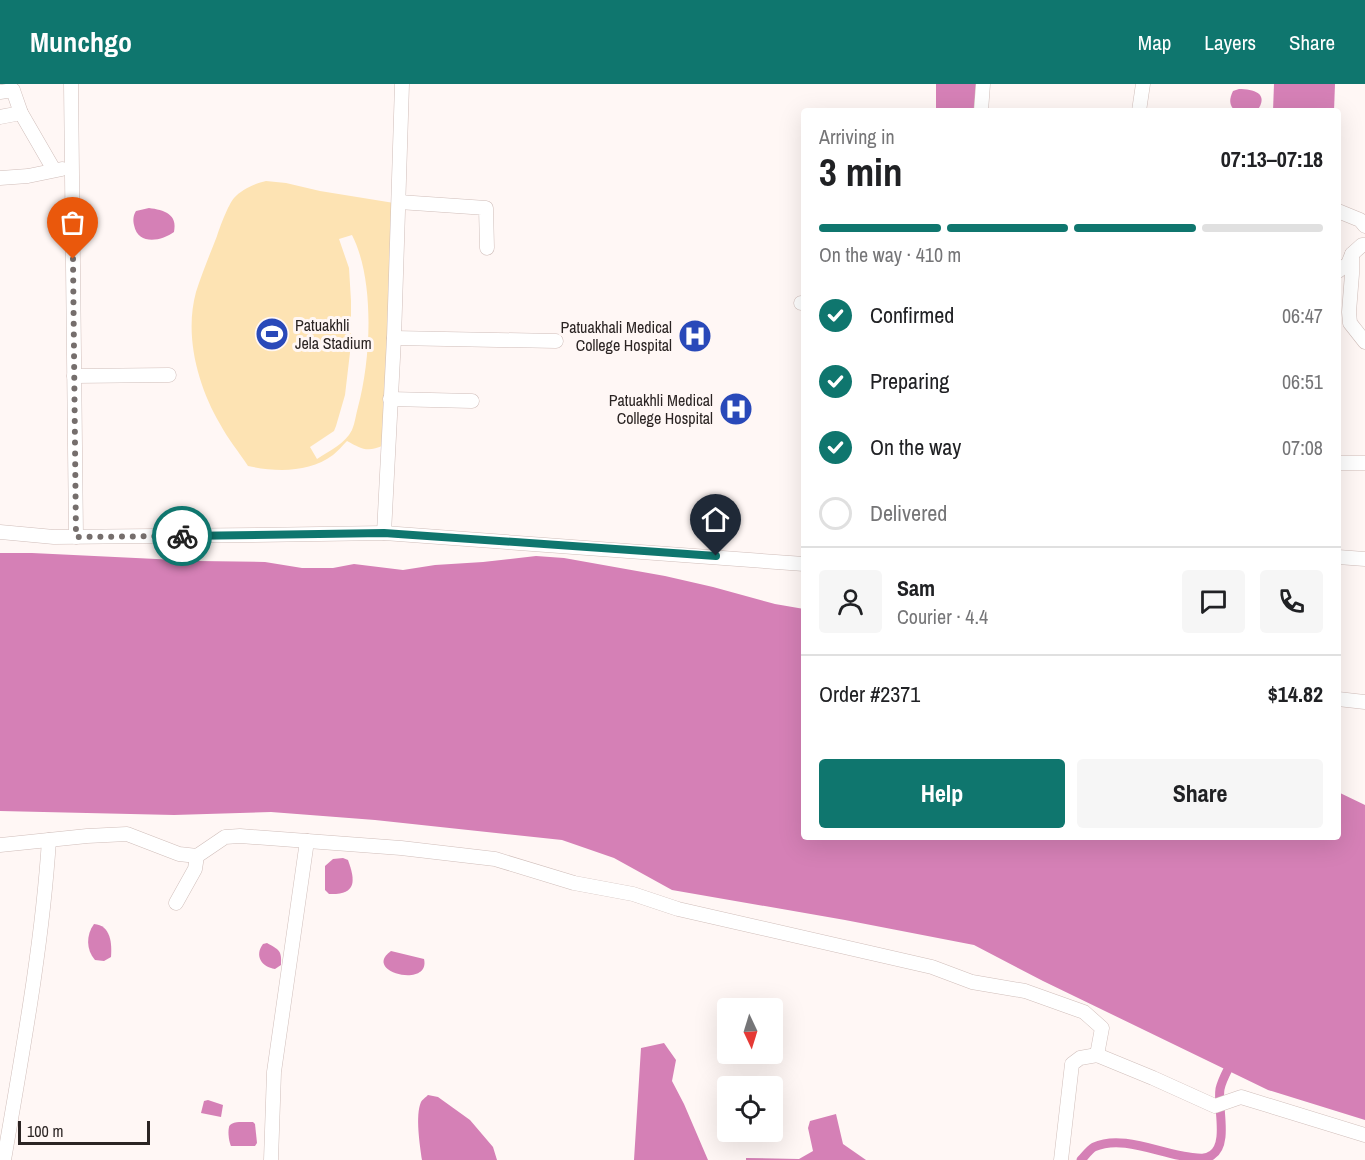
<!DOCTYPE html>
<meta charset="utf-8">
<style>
:root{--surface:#fff;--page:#f6f6f6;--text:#202124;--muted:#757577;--line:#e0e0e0;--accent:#0f766e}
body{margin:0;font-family:"Archivo Narrow",sans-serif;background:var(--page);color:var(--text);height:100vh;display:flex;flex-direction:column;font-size:22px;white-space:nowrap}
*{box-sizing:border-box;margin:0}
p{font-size:20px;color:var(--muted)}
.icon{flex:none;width:33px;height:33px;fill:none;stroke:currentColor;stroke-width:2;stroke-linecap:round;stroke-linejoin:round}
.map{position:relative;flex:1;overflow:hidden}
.drawer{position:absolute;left:801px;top:24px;width:540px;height:732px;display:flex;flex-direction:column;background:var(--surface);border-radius:6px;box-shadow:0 6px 24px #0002}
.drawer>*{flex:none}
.needle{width:39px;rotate:176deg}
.fabs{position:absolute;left:717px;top:914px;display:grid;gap:12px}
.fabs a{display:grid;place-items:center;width:66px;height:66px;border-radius:6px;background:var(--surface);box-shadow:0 6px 24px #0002;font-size:30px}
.scale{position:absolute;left:18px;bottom:15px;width:132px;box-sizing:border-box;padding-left:6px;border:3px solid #2b2423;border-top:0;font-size:16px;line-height:21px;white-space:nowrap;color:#2b2423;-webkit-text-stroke:4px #fff7f5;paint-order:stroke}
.pin{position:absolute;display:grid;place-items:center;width:51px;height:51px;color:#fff;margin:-62px -26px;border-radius:50% 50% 50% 0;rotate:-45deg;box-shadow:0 0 6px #0007}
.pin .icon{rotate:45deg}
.courier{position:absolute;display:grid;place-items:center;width:60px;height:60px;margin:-30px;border:4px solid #0f766e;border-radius:50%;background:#fff;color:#222;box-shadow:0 2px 8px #0007}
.headline em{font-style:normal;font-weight:700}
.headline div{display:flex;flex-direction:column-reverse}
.headline{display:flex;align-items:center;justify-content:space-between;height:102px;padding:0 18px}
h1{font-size:39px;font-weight:700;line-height:45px}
.bar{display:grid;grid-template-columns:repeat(4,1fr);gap:9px 6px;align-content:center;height:72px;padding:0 18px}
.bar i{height:8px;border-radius:4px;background:var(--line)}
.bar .on{background:var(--accent)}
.bar p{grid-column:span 4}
.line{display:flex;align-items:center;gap:15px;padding:0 18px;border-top:2px solid var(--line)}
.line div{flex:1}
.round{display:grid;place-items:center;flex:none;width:63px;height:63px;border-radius:6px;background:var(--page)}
ol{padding:0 18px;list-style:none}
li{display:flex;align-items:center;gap:18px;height:66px}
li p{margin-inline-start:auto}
li .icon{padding:6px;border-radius:50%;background:var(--accent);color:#fff;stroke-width:4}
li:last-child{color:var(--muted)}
li i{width:33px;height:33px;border:3px solid var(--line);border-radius:50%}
.cta{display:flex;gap:12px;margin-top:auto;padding:12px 18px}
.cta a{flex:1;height:69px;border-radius:6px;background:var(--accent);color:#fff;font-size:24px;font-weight:700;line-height:69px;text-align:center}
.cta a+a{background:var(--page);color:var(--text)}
header{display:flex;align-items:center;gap:36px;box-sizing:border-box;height:84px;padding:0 30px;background:var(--accent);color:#fff}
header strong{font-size:28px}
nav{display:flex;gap:33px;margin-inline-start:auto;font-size:21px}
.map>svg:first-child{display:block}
.green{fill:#fde3b3;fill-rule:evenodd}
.water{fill:#d580b6}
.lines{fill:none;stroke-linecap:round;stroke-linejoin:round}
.canal{stroke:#d580b6;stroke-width:9}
.minor-casing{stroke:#d0beba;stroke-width:15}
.minor{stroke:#fff;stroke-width:14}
.done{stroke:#756e6c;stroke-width:6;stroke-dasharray:0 10.8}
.route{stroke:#0f766e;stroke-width:8}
.labels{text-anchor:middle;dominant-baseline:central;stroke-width:6;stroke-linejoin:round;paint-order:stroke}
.poi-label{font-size:16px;fill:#2b2423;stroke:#fff7f5;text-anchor:end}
</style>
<header>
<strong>Munchgo</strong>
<nav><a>Map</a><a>Layers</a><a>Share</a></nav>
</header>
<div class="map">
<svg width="1365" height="1076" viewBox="0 0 1365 1076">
<rect width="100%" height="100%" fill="#fff7f5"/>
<!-- green -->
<path class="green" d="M 266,97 L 286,99 L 320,107 L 394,119 L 384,361 C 367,369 362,365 347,357 C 342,362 338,367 333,371 C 309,389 276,388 248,382 C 239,368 228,355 220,340 C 198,302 184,252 196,208 C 202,189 210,170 217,152 C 220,143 228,121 234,114 C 241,106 256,99 266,97 ZM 352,151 C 375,196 371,275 358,323 C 356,330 355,339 352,346 C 345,360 329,367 317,375 L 310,363 L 334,347 L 336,342 L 345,311 L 351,260 L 351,217 L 349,184 L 339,155 Z"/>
<!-- water -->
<g class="water">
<rect x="936" y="0" width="41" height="27"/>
<polygon points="1274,0 1335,0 1334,27 1273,27"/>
<path d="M 1239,5 C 1253,5 1270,9 1257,27 L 1235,27 C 1229,21 1229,15 1233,7 Z"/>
<path d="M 149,124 C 164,126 178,130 174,148 C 162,157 138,162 134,141 C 133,136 133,132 136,127 Z"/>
<polygon points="0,469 32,469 198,477 265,478 302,484 333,484 354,480 403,486 435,481 483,478 536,472 564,474 665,492 713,503 775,520 804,525 804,753 1338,753 1338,708 1365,721 1365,1036 1268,1006 1043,897 974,861 845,836 672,806 614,774 562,756 375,736 271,728 174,731 0,727"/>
<path d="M 343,774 L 348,776 C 356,798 356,811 329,810 L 325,806 L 325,782 L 333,775 Z"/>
<path d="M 94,840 C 111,841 112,860 111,873 L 104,877 L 95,876 C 86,866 86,851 94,840 Z"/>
<path d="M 267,859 C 279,866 282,866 281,881 L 275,885 C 262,883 254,872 263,860 Z"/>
<path d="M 391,867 L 424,875 C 431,905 361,888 391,867 Z"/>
<polygon points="664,959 676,976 672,997 684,1020 708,1076 634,1076 641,964"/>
<path d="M 428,1011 L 438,1013 L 470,1036 L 493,1063 L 497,1076 L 422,1076 C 420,1062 415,1031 421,1018 C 422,1016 426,1013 428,1011 Z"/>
<polygon points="208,1016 223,1021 221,1033 201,1029 204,1017"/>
<polygon points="836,1030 843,1060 866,1076 746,1076 746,1074 799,1075 813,1067 808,1044 810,1037"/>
<path d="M 239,1038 L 253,1038 L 255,1040 L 257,1059 L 255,1062 L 231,1062 C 229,1058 227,1045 230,1041 C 232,1039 236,1038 239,1038 Z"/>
</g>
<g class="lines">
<!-- canal -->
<path class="canal" d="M 1081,1076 C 1085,1072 1089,1066 1094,1063 C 1122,1050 1161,1070 1189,1073 C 1197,1074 1205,1076 1212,1071 C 1229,1060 1217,1023 1220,1005 C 1222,995 1229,984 1233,975"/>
<!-- minor casing -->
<g class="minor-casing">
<g id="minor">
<polyline points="71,0 76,453"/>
<polyline points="0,8 13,6 14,9 21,29 54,86"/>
<polyline points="981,27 983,0"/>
<polyline points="1139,27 1143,0"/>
<polyline points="0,33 21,29"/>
<polyline points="0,94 28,92 62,85"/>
<polyline points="399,118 486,124 487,164"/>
<polyline points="1338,127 1360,136 1365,142"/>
<polyline points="1352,170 1352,190 1349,228 1350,239 1365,258"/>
<polyline points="1338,187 1348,180 1352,170 1362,161 1365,161"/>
<polyline points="801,219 804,219"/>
<polyline points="394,254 556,257"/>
<polyline points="74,292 169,291"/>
<polyline points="390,315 472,317"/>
<polyline points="1338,379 1365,379"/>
<polyline points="0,448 54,453 255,451 384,449 804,480"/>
<polyline points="384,449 394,254 402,0"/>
<polyline points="1338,473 1365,475"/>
<polyline points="1338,615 1365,618"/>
<polyline points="0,761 87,752 127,750 179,770 197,772"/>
<polyline points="176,819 195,785 197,772 225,753 240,752 401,764 495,775 574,799 633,810 678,825 932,883 972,898 1025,907 1084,928 1102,944 1097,971 1153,994 1215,1022 1241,1013 1365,1051"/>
<path d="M 4,1076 C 22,970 42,864 49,756"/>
<polyline points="271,1076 274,988 307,757"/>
<polyline points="1061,1076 1072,980 1080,974 1097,971"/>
</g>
</g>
<!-- minor -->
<use href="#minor" class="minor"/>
</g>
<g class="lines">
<!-- done -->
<polyline class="done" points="73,175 76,453 182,452"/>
<!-- route -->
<polyline class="route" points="182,452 384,449 716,472"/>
</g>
<!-- icons -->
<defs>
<g id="stadium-disc" transform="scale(1.725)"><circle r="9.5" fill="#2949b9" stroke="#fff7f5"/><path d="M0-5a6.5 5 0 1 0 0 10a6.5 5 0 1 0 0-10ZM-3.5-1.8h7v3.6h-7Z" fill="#fff"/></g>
<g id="hospital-disc" transform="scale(1.725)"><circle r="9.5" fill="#2949b9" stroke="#fff7f5"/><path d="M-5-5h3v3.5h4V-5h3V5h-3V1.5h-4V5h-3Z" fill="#fff"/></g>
</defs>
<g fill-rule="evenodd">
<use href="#stadium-disc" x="272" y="250"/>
<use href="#hospital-disc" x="695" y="252"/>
<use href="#hospital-disc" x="736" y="325"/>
</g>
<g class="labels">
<!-- poi labels -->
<g class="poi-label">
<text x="295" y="241" text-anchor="start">Patuakhli<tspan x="295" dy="18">Jela Stadium</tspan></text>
<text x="672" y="243">Patuakhali Medical<tspan x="672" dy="18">College Hospital</tspan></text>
<text x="713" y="316">Patuakhli Medical<tspan x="713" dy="18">College Hospital</tspan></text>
</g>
</g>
</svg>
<div class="fabs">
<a><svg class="needle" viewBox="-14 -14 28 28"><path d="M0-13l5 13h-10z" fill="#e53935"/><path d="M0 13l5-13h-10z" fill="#757577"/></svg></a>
<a><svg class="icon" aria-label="locate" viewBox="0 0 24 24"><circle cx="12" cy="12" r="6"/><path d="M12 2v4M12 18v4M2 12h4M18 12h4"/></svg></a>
</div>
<div class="scale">100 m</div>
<div class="pin" style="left:73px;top:175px;background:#ea580c"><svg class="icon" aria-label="bag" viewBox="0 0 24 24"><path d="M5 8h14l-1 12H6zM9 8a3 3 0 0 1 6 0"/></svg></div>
<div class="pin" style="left:716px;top:472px;background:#1f2937"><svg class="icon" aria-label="home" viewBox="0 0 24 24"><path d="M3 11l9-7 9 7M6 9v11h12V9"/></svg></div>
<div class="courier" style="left:182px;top:452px"><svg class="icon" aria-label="bike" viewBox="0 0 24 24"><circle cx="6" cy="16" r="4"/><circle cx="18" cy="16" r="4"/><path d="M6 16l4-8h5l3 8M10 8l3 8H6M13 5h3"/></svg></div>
<section class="drawer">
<div class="headline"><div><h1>3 min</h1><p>Arriving in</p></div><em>07:13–07:18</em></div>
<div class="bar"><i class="on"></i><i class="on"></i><i class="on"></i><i></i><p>On the way · 410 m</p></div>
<ol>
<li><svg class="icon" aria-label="check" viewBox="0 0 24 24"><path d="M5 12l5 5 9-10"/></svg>Confirmed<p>06:47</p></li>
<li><svg class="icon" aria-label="check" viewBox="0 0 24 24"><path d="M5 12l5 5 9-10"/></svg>Preparing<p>06:51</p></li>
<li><svg class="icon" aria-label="check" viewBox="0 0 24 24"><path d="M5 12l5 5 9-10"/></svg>On the way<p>07:08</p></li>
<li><i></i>Delivered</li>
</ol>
<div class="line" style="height:108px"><a class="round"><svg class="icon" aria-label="person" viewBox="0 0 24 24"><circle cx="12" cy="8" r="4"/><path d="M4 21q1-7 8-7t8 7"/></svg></a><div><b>Sam</b><p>Courier · 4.4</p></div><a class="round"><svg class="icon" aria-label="chat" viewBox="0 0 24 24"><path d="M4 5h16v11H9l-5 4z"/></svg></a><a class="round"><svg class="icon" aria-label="phone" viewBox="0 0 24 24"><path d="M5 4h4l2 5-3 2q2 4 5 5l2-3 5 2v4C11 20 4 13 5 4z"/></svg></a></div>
<div class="line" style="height:78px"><div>Order #2371</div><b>$14.82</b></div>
<div class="cta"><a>Help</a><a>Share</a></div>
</section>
</div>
